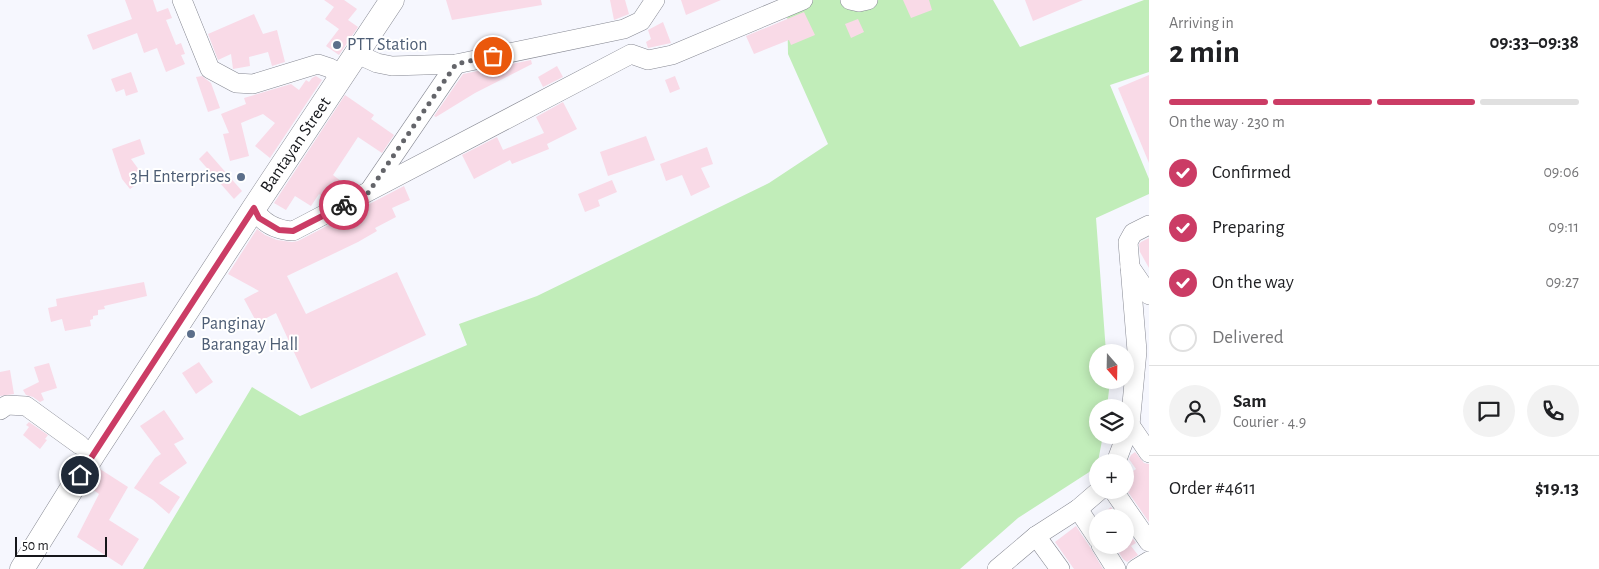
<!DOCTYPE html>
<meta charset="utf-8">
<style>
:root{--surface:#fff;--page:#f2f2f2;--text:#202124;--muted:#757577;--line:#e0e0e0;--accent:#cb3c65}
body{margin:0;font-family:"Alegreya Sans",sans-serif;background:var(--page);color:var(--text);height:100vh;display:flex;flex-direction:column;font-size:19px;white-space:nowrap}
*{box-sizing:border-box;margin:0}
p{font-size:16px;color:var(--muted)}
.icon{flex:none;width:28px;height:28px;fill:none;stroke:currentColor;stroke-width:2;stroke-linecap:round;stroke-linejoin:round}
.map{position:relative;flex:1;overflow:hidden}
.sheet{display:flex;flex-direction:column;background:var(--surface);width:450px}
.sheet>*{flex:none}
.needle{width:32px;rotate:160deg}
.controls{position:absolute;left:1089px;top:344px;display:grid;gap:10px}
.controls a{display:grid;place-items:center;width:45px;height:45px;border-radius:50%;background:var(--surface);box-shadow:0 2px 12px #0003;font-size:25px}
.scale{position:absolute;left:15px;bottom:12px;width:92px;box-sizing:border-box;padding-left:5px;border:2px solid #16171b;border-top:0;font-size:14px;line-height:18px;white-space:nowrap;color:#16171b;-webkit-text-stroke:4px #fff;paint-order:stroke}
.pin{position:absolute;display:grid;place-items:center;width:42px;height:42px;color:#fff;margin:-21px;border:2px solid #fff;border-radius:50%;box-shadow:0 1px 5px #0007}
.courier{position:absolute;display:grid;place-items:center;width:50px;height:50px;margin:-25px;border:4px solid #cb3c65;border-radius:50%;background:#fff;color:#222;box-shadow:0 1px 6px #0007}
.headline em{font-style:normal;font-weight:700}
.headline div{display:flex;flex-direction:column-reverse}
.headline{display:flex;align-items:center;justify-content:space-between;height:85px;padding:0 20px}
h1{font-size:32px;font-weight:700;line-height:38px}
.bar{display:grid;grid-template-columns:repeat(4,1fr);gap:8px 5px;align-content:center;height:60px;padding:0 20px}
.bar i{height:6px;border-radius:4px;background:var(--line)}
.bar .current{background:var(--accent)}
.bar p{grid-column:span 4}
.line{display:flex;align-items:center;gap:12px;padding:0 20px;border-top:1px solid var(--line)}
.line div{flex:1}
.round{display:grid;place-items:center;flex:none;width:52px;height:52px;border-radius:26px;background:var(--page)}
ol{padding:0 20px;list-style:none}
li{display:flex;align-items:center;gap:15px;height:55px}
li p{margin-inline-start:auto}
li .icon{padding:5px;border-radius:50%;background:var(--accent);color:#fff;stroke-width:4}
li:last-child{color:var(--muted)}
li i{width:28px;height:28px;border:2px solid var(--line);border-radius:50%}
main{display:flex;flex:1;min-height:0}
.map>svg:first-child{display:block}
.green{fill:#c1edb9}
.building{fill:#f9dae7}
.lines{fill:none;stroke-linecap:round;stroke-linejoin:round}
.minor-casing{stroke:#878993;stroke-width:20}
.major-casing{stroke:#878993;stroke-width:25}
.minor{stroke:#fff;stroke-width:19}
.major{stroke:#fff;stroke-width:24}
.done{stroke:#64656a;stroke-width:5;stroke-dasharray:0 9}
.route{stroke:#cb3c65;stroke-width:6}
.service-dot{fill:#5c6f8a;stroke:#fff;stroke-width:2}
.labels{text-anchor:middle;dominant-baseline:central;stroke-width:4;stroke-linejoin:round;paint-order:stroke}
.service-label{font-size:18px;fill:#4e5e75;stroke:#fff;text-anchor:start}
.street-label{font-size:18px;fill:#16171b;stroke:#fff}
</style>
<main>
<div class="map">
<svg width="1149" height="569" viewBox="0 0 1149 569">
<rect width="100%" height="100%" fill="#f6f7fe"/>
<!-- green -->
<polygon class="green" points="787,0 993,0 1020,47 1144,0 1149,0 1149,72 1110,85 1149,179 1149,194 1096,218 1106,352 1098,352 1098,380 1108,380 1109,390 1107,407 1098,408 1098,435 1103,435 1097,467 1018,518 960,569 143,569 252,387 300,416 467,345 459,324 537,296 769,183 828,144 788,54"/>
<!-- building -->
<g class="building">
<polygon points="125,0 153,0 157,12 168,8 172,18 166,20 176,45 181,43 185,54 181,55 185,64 166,72 157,48 144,53 137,33 93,50 87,35 132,19"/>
<polygon points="324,0 344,0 357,9 348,20 358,27 339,55 326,46 339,29 325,19 334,7"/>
<polygon points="446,0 541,0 542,5 452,20"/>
<polygon points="610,0 625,0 629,14 614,20"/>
<polygon points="681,0 721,0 686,15"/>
<polygon points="903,0 929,0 932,10 911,18"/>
<polygon points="1025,0 1083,0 1033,21"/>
<polygon points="804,12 815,35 791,45 789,40 754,54 746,36"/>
<polygon points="254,14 263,34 277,30 285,62 272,66 268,52 249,57 250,66 233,69 231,54 218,60 208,34"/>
<polygon points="858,19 864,32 851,38 845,24"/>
<polygon points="663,22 671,43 648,48 646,42 651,39 648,30"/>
<polygon points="531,60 532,64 475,93 436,117 434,116 463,74"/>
<polygon points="557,66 563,77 543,87 538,77"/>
<polygon points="131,72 138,92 126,96 124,89 116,92 111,79"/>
<polygon points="1149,75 1149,163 1118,88"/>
<polygon points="202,76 211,83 220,108 208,112 196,77"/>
<polygon points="316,76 322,80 270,158 255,146 275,123 263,114 241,123 249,156 230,161 223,134 229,133 221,114 246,104 244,98 291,84 299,90 306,80 309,82 312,78"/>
<polygon points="675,76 680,89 670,93 665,80"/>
<polygon points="345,95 374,115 371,119 394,135 382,153 358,137 333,175 350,188 327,200 319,194 311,206 295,196 286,210 274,203"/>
<polygon points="563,102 577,129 547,144 549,149 512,164 510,160 474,179 462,155 497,137 503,150 544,133 536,117"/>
<polygon points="646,136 655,160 608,176 600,152"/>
<polygon points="140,139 145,154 131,159 145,178 130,189 122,179 112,149"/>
<polygon points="707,147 713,164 701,168 710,187 691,196 682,175 666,181 660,164"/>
<polygon points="207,151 242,191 234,199 199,159"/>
<polygon points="612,180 617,192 598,200 600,206 585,212 578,194"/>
<polygon points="404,186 410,200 392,208 396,217 375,228 377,231 358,242 287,276 306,314 397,272 426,335 311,389 276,313 257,323 244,299 259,291 228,274 257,229 265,235 277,240 292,242 298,241"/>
<polygon points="1149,238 1149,268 1140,252 1139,244 1141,242"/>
<polygon points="144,282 147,296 104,306 105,309 98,310 98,315 93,316 93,319 90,320 91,326 65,331 62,319 51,322 48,308 57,306 56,299"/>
<polygon points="199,362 213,382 196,394 182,373"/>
<polygon points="49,363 57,388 41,393 44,400 40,402 33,397 26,395 23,390 39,382 34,367"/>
<polygon points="10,370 14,394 0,396 0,372"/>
<polygon points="164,410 184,439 174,444 187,463 159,483 180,497 169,514 153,500 134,488 155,458 161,454 140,426"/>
<polygon points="29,422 48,435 45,439 47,440 40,449 23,435 29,427 26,425"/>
<polygon points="1135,452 1144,463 1149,464 1149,522 1128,492 1130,491 1125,484 1125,477 1136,469 1129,459 1131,455"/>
<polygon points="100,469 128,487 109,520 139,539 122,566 77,537 99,494 89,487"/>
<polygon points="1111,507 1118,518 1098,518"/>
<polygon points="1076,526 1090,547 1103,569 1074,569 1055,542"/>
<polygon points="1125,527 1136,543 1131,546 1138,555 1127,562 1123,559 1114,545 1125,545"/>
</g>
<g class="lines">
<!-- minor casing -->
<g class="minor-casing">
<g id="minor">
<polyline points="182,0 210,69 236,83 253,84 318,64 330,68 342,76"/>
<polyline points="850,0 859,2 868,0"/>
<polyline points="357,54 377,63 392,66 456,64 624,29 641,21 655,0"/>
<polyline points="370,190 456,64"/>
<path d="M 254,208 C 262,223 276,230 293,231 L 631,54 L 648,60 L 672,55 L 803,0"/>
<polyline points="1130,267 1149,295"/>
<polyline points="0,410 7,405 26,406 80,445"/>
<polyline points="1130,425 1149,453"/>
<polyline points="1116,462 1130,425 1137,351 1128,242 1133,233 1149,225"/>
<polyline points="1113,490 1149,542"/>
<polyline points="1078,509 1098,539"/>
<polyline points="1036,536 1060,569"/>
<polyline points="1101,545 1116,569"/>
<polyline points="997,569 1036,536 1078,509 1100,490"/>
<polyline points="1136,569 1149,561"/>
</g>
</g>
<!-- major casing -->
<g class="major-casing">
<polyline id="major" points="22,569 94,453 254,208 392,0"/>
</g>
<!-- minor -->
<use href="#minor" class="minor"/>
<!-- major -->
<use href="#major" class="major"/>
</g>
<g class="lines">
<!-- done -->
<polyline class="done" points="344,205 368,193 456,64 493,56"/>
<!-- route -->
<polyline class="route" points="80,475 254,208 259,218 279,230 293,231 344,205"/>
</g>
<!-- markers -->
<g class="service-dot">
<circle cx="337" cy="45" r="5"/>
<circle cx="241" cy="177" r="5"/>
<circle cx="191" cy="334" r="5"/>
</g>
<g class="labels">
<!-- service labels -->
<g class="service-label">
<text x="347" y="45">PTT Station</text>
<text x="231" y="177" text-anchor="end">3H Enterprises</text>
<text x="201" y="324">Panginay<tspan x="201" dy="21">Barangay Hall</tspan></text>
</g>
<!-- street labels -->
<g class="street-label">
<text transform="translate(296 145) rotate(-56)">Bantayan Street</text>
</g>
</g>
</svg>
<div class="controls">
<a><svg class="needle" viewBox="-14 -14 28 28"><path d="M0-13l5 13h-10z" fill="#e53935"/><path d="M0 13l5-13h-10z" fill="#757577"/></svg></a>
<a><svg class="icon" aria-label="layers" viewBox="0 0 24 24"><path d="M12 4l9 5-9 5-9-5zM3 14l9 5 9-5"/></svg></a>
<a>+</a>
<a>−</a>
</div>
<div class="scale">50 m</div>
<div class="pin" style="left:493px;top:56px;background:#ea580c"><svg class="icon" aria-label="bag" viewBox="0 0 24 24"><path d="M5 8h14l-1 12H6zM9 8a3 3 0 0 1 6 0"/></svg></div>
<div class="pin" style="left:80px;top:475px;background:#1f2937"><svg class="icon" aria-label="home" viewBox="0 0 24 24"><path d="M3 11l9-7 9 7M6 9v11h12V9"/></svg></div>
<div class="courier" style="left:344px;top:205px"><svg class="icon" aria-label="bike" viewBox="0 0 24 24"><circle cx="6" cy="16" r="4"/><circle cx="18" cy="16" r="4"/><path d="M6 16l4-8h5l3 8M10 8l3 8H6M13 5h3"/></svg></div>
</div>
<section class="sheet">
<div class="headline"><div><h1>2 min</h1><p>Arriving in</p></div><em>09:33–09:38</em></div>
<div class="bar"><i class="current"></i><i class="current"></i><i class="current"></i><i></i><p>On the way · 230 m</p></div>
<ol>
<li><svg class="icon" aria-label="check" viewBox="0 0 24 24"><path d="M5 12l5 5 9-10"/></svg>Confirmed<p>09:06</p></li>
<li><svg class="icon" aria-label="check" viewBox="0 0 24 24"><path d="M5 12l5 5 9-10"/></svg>Preparing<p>09:11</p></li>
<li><svg class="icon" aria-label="check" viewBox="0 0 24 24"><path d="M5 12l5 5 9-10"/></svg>On the way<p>09:27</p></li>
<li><i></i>Delivered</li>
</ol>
<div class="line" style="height:90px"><a class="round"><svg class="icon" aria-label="person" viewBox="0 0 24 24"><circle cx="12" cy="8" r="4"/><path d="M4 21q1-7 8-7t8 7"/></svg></a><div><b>Sam</b><p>Courier · 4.9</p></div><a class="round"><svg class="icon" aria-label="chat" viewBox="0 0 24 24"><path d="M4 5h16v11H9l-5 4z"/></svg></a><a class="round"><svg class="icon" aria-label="phone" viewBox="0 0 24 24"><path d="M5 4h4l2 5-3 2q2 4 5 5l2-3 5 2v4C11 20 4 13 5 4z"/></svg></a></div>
<div class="line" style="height:65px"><div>Order #4611</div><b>$19.13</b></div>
</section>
</main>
